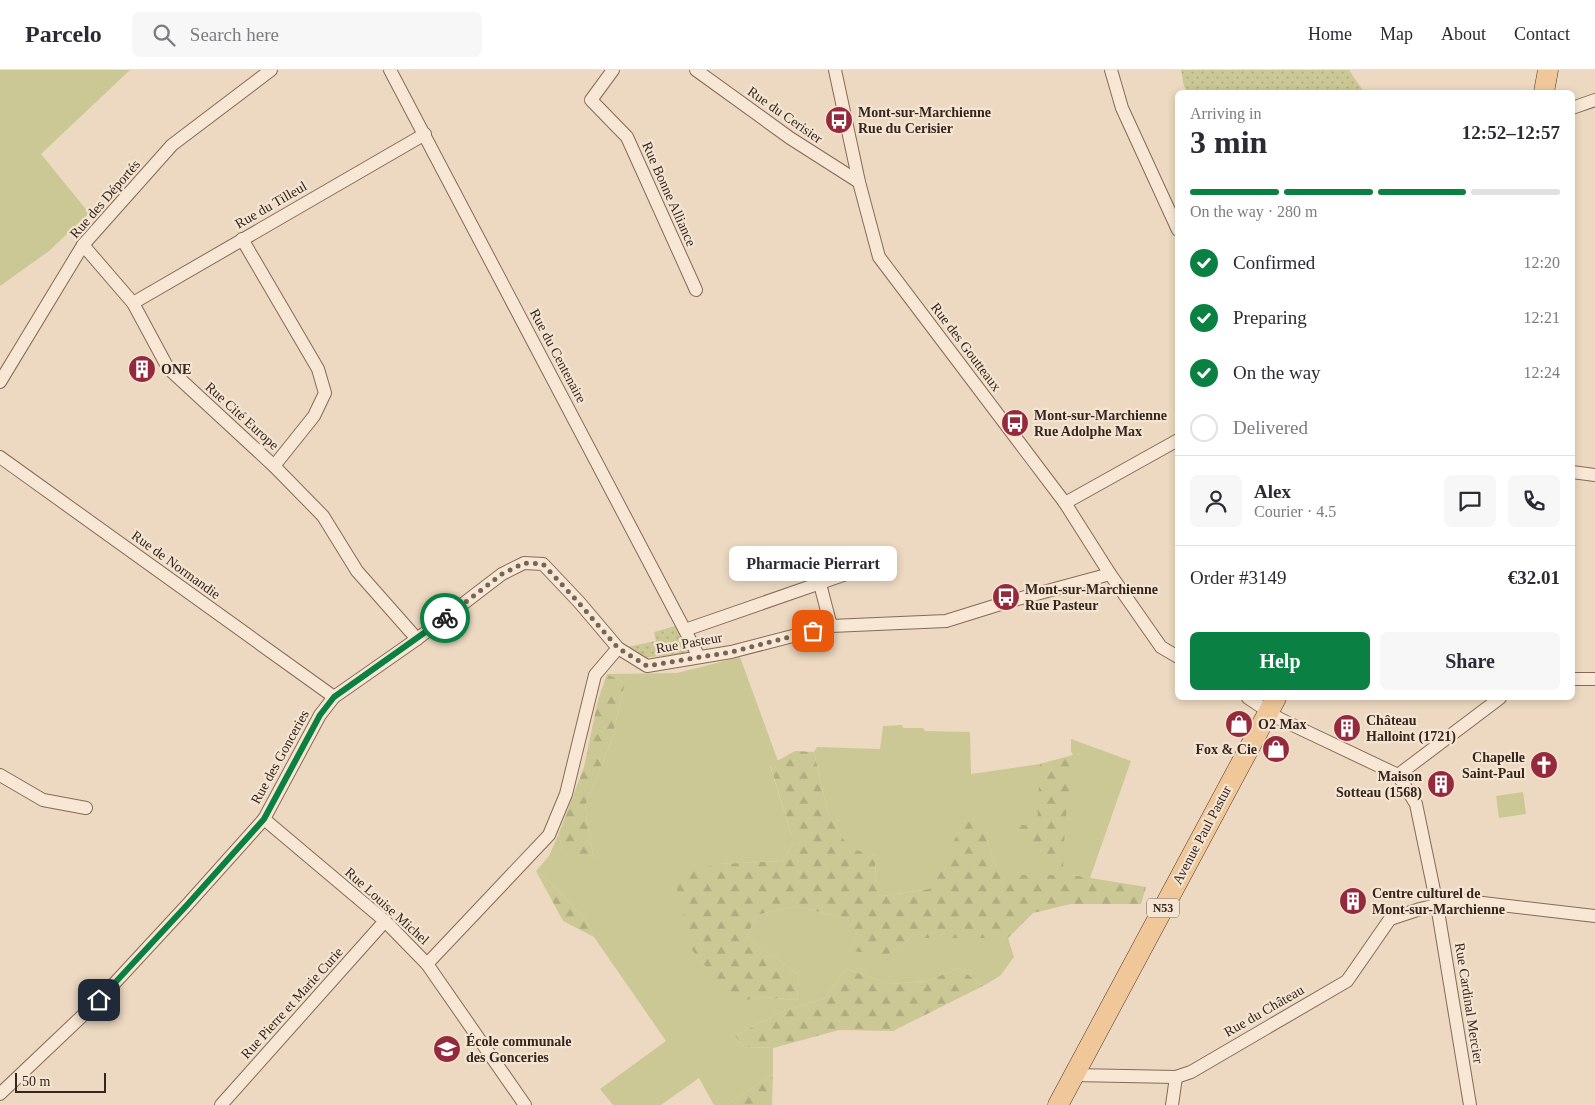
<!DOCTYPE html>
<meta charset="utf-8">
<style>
:root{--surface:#fff;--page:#f7f7f7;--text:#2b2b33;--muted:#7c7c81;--line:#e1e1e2;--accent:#0b8043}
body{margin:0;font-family:"Times New Roman",serif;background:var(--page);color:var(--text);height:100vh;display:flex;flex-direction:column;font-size:19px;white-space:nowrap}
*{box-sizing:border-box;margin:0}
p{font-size:16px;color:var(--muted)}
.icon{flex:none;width:28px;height:28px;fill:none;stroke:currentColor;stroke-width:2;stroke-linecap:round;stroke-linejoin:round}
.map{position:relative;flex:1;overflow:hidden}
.panel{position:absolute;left:1175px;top:20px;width:400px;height:610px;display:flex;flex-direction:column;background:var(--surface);border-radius:8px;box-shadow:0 2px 8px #0003}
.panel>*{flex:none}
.scale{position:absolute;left:15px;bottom:12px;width:91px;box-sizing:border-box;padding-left:5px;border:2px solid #36251d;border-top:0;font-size:14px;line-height:18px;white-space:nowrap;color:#36251d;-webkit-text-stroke:4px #f4e4d1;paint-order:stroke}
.pin{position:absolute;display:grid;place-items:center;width:42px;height:42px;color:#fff;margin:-21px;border-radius:10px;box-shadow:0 2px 8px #0006}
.courier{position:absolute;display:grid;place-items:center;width:50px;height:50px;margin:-25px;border:4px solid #0b8043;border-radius:50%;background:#fff;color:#222;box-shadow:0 1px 6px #0007}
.bubble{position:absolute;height:35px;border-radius:8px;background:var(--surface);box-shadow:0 2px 8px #0003;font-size:16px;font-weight:700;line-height:35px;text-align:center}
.overview em{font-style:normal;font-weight:700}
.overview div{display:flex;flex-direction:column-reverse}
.overview{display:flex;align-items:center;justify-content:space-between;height:85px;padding:0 15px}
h1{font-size:32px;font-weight:700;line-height:38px}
.bar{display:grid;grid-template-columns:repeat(4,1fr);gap:8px 5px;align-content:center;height:60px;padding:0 15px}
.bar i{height:6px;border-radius:4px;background:var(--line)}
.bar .active{background:var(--accent)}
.bar p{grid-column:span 4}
.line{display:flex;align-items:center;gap:12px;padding:0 15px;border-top:1px solid var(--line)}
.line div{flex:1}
.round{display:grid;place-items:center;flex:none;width:52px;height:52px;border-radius:8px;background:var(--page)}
ol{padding:0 15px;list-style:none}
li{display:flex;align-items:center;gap:15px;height:55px}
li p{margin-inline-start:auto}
li .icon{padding:5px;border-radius:50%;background:var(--accent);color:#fff;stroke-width:4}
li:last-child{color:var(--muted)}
li i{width:28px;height:28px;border:2px solid var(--line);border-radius:50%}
.cta{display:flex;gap:10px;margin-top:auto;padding:10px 15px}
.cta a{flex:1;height:58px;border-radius:8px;background:var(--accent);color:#fff;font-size:20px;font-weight:700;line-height:58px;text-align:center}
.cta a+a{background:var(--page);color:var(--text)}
header{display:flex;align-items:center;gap:30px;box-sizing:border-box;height:70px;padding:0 25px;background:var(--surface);border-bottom:1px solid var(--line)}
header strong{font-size:24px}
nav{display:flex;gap:28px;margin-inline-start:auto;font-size:18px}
.search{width:350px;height:45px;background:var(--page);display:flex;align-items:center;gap:12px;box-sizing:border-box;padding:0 18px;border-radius:8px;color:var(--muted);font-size:19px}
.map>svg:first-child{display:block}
.green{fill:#cbc895}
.forest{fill:url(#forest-firs)}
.park{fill:url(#park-dots)}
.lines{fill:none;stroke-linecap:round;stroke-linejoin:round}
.street-casing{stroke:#866a59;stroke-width:14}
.primary-casing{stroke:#54392d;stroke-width:21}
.street{stroke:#f8e7d4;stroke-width:12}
.primary{stroke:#f0c799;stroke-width:20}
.done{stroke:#766456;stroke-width:5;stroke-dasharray:0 9}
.route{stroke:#0b8043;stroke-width:6}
.labels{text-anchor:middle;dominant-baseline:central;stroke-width:4.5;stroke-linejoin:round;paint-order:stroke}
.shield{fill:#f4e4d1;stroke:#6f5e53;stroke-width:1}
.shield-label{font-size:12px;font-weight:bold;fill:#36251d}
.poi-label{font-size:14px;font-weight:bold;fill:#36251d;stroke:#f4e4d1;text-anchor:start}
.street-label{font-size:14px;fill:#36251d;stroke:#f4e4d1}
</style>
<header>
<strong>Parcelo</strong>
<div class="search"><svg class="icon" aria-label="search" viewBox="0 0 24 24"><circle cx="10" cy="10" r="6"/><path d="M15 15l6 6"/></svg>Search here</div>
<nav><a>Home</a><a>Map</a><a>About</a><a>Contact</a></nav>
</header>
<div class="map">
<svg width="1595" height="1035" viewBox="0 0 1595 1035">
<defs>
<pattern id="forest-firs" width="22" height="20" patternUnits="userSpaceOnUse" patternTransform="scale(1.25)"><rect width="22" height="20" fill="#cbc895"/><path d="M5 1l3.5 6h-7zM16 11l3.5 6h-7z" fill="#afac80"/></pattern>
<pattern id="park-dots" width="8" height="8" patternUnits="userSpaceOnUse" patternTransform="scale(1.25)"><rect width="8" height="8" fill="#cbc895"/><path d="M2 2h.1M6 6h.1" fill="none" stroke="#afac80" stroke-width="1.8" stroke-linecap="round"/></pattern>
</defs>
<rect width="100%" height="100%" fill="#edd9c1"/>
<!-- green -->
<g class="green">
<polygon points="0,0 130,0 41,84 89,143 49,181 0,216"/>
<polygon points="740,587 778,691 770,696 794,772 782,791 720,794 692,880 735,931 763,927 797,930 799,905 746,867 757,845 795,836 846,848 888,885 911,868 1008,868 1014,887 1000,906 983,916 959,898 927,911 889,914 846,899 825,928 781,942 735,966 744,977 773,978 773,1004 726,1035 714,1035 699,1008 661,1035 613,1035 600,1019 666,971 594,867 586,850 556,818 536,801 549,786 559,763 562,780 594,788 590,771 585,736 611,672 625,613 607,604 677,603"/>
<polygon points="902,655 903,658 923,658 925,661 970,662 971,704 1040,694 1073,685 1071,681 1071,669 1131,691 1090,808 1072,805 999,806 987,769 929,819 883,826 876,819 875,786 849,779 828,744 814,682 817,677 880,679 883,656"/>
<polygon points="1523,722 1526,744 1499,748 1496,726"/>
</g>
<!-- forest -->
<g class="forest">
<polygon points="607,604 625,613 611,672 585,736 590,771 594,788 579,794 562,780 559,763 584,697 598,630"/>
<polygon points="795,681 814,682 828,744 849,778 875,786 876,818 883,826 929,819 970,740 987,769 999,805 1072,805 1146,817 1141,834 1071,834 1033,843 1008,868 911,868 888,885 851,881 845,848 795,836 757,845 746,867 799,905 797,930 763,927 735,932 692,880 673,803 720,794 782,791 794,772 770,695"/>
<polygon points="1074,685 1065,754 1063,798 1039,790 1010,754 1037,756 1040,694"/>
<polygon points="536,801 556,818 586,850 594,867 563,851"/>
<polygon points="959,898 983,916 893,961 839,960 773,978 744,977 735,966 781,942 825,928 846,899 889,914 927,911"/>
<polygon points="773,1004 772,1035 726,1035"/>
</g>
<!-- park -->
<g class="park">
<polygon points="1181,0 1349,0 1364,22 1187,22 1184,16"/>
<polygon points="679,555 691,583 640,588 627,577 656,571 654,562"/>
</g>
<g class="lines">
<!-- street casing -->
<g class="street-casing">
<g id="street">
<polyline points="390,0 699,587"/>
<polyline points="613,0 591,30 627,67 696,220"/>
<polyline points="696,0 790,68 859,112"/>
<polyline points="835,0 859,112 879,187 1065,433 1110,504 1161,577 1178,587"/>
<polyline points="1111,0 1122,38 1178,160"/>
<polyline points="1572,38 1595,30"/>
<polyline points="242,169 318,299 325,323 314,346 274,396"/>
<polyline points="83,175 133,233 168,298 274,396 323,446 357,501 417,569"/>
<polyline points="133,233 425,64"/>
<polyline points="0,312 83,175 172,75 271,0"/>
<polyline points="0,387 334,627"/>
<polyline points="1572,402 1595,405"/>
<polyline points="1065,433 1178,370"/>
<polyline points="820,514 831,556"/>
<polyline points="685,560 875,494"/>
<polyline points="1572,609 1595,609"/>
<polyline points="1248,628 1280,649 1398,705"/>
<polyline points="0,705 43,730 86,738"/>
<polyline points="1398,705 1416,734 1437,835 1470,1035"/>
<polyline points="1398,705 1500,628"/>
<polyline points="264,749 385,851 427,894 525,1035"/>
<polyline points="427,894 549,765 566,724 595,605 618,578"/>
<polyline points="1074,1005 1176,1007 1191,1002 1347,911 1390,849 1420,839 1457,830 1595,846"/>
<polyline points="0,1024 99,930 187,835 264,749 320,645 334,627 417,569 502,504 524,493 543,494 579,532 618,578 647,596 731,582 831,556 946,551 1007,532 1110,504"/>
<polyline points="221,1035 385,851"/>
<polyline points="1172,1035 1176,1007"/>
</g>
</g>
<!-- primary casing -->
<g class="primary-casing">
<g id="primary">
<polyline points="1544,22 1548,0"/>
<polyline points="1058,1035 1276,628"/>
</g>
</g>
<!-- street -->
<use href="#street" class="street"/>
<!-- primary -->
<use href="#primary" class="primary"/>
</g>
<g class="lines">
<!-- done -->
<polyline class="done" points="445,548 502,504 524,493 543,494 578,532 618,578 647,596 731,582 813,561"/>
<!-- route -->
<polyline class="route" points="99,930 187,835 264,749 320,645 334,627 445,548"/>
</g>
<!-- icons -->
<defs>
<g id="bus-disc" transform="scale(1.4375)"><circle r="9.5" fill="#942a3c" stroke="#f4e4d1"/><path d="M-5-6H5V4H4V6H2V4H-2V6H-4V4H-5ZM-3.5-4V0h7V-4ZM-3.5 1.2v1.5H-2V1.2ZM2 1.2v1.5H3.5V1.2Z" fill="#fff"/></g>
<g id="building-disc" transform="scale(1.4375)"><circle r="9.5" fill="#942a3c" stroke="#f4e4d1"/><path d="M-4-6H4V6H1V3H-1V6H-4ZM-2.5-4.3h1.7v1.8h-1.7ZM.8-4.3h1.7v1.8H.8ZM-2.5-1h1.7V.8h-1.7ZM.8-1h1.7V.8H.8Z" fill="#fff"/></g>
<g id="shop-disc" transform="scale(1.4375)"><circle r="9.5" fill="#942a3c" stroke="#f4e4d1"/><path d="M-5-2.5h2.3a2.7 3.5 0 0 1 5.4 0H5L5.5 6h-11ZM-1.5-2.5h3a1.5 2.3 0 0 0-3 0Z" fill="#fff"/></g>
<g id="church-disc" transform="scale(1.4375)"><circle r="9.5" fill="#942a3c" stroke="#f4e4d1"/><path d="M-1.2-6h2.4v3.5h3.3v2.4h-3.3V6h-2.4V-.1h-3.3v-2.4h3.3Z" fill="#fff"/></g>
<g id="school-disc" transform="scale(1.4375)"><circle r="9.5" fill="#942a3c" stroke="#f4e4d1"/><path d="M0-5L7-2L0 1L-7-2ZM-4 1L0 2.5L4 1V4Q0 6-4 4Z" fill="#fff"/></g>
</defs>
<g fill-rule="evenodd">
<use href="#bus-disc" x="839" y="50"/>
<use href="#building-disc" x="142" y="299"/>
<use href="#bus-disc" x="1015" y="353"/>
<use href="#bus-disc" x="1006" y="527"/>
<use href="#shop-disc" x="1239" y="654"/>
<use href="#building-disc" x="1347" y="658"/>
<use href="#shop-disc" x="1276" y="679"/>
<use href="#church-disc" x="1544" y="695"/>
<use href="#building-disc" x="1441" y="714"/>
<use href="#building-disc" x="1353" y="831"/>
<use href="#school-disc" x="447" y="979"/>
</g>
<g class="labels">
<!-- shield labels -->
<rect class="shield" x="1147" y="828.5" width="32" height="19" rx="4"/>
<g class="shield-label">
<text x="1163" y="838">N53</text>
</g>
<!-- poi labels -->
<g class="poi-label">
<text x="858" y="42">Mont-sur-Marchienne<tspan x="858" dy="16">Rue du Cerisier</tspan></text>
<text x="161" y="299">ONE</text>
<text x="1034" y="345">Mont-sur-Marchienne<tspan x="1034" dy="16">Rue Adolphe Max</tspan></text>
<text x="1025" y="519">Mont-sur-Marchienne<tspan x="1025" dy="16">Rue Pasteur</tspan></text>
<text x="1366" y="650">Château<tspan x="1366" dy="16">Halloint (1721)</tspan></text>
<text x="1258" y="654">O2 Max</text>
<text x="1257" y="679" text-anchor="end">Fox &amp; Cie</text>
<text x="1525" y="687" text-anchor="end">Chapelle<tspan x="1525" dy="16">Saint-Paul</tspan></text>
<text x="1422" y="706" text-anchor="end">Maison<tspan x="1422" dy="16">Sotteau (1568)</tspan></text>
<text x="1372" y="823">Centre culturel de<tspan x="1372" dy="16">Mont-sur-Marchienne</tspan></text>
<text x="466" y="971">École communale<tspan x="466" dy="16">des Gonceries</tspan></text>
</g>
<!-- street labels -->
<g class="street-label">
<text transform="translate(785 45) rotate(35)">Rue du Cerisier</text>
<text transform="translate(669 124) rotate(66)">Rue Bonne Alliance</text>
<text transform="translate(105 129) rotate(-49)">Rue des Déportés</text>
<text transform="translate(271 135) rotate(-30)">Rue du Tilleul</text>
<text transform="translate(966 277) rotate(53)">Rue des Goutteaux</text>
<text transform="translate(558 286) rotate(62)">Rue du Centenaire</text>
<text transform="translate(242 346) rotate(42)">Rue Cité Europe</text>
<text transform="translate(176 495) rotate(36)">Rue de Normandie</text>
<text transform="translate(689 573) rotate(-10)">Rue Pasteur</text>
<text transform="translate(280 687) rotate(-61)">Rue des Gonceries</text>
<text transform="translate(1202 765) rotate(-62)">Avenue Paul Pastur</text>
<text transform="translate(387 836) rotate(42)">Rue Louise Michel</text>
<text transform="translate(292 933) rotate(-48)">Rue Pierre et Marie Curie</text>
<text transform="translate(1469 933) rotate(81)">Rue Cardinal Mercier</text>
<text transform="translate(1264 941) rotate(-30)">Rue du Château</text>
</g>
</g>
</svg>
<div class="scale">50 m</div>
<div class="pin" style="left:813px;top:561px;background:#ea580c"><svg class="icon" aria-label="bag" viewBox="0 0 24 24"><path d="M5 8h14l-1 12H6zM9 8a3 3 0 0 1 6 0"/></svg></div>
<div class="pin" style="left:99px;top:930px;background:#1f2937"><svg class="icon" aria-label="home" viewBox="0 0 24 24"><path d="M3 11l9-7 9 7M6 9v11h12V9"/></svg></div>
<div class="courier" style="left:445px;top:548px"><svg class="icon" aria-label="bike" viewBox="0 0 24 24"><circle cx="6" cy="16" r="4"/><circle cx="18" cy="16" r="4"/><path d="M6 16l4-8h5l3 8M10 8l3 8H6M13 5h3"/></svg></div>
<div class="bubble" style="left:729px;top:476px;width:168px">Pharmacie Pierrart</div>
<section class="panel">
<div class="overview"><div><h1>3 min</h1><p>Arriving in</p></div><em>12:52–12:57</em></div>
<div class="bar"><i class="active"></i><i class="active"></i><i class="active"></i><i></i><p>On the way · 280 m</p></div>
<ol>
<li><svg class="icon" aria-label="check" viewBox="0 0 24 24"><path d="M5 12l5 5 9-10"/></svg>Confirmed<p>12:20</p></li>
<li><svg class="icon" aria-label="check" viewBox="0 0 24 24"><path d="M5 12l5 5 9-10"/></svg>Preparing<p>12:21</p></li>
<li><svg class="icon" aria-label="check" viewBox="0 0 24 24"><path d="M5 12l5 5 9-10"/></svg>On the way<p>12:24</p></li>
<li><i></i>Delivered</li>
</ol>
<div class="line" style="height:90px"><a class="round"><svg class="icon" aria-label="person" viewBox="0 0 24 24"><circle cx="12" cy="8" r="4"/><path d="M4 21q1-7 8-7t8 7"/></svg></a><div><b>Alex</b><p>Courier · 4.5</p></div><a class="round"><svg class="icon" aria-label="chat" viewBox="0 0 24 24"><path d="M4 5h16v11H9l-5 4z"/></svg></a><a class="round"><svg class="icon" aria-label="phone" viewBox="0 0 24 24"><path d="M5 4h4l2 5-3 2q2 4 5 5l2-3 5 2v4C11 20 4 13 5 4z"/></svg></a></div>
<div class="line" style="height:65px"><div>Order #3149</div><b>€32.01</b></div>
<div class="cta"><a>Help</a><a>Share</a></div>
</section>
</div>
